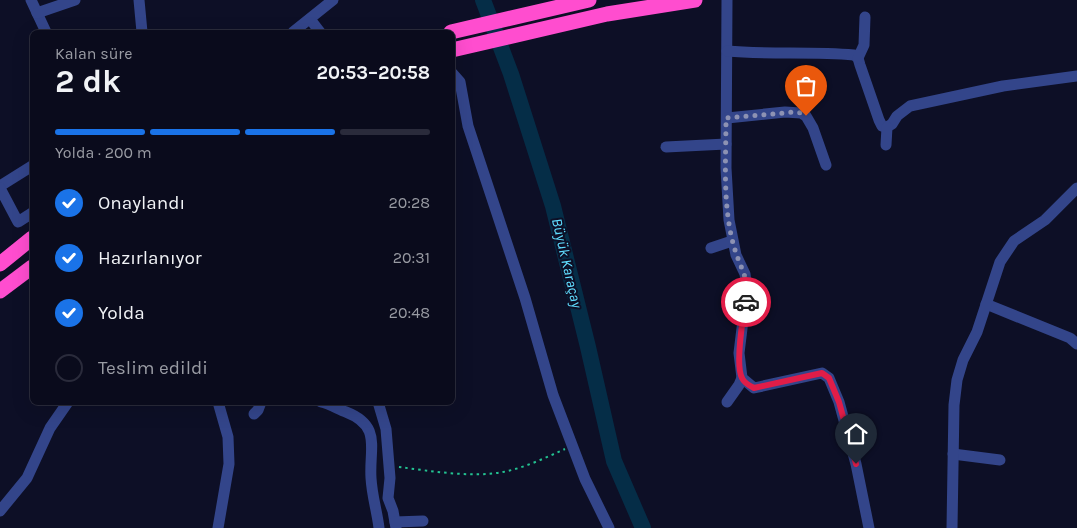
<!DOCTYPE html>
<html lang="tr">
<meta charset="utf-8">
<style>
:root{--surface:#0a0b1c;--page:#181929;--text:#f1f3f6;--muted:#999ba3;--line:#2a2b3b;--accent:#1a73e8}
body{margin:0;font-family:Karla,sans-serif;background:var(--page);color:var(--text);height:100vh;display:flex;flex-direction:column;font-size:19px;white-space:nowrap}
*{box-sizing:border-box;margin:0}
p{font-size:16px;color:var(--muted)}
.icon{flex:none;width:28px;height:28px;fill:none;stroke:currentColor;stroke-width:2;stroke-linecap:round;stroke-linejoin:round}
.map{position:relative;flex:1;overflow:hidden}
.drawer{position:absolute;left:30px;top:30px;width:425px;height:375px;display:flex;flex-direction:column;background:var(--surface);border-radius:8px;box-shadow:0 5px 20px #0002,0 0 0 1px var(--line)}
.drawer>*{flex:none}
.pin{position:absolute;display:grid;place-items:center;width:42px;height:42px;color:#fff;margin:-51px -21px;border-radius:50% 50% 50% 0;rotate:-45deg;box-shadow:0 0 5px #0007}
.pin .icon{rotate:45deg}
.courier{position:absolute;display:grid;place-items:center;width:50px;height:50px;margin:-25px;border:4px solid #e11d48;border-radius:50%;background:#fff;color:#222;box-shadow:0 1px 6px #0007}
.summary em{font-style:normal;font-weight:700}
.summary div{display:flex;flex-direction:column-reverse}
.summary{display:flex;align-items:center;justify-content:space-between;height:85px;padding:0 25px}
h1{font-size:32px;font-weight:700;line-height:38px}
.bar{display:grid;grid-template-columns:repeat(4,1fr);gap:8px 5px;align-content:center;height:60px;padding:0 25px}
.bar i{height:6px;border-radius:4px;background:var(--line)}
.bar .selected{background:var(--accent)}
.bar p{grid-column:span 4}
ol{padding:0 25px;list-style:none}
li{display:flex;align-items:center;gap:15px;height:55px}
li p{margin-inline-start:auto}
li .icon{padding:5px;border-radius:50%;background:var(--accent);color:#fff;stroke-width:4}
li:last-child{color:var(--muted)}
li i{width:28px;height:28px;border:2px solid var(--line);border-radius:50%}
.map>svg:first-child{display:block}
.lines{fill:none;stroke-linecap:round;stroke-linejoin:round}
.river{stroke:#052d47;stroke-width:16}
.path{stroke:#23c291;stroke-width:2;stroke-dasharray:2.5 4;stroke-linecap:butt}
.minor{stroke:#33458a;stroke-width:11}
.highway{stroke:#ff4dcf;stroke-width:15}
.done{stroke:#8d92b3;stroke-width:5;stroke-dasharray:0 9}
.route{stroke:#e11d48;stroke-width:6}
.labels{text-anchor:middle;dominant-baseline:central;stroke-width:4;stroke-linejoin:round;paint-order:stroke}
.water-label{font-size:15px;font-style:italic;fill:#60ddff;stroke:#0d0f26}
</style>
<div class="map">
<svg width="1077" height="528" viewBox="0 0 1077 528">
<rect width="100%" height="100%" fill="#0d0f26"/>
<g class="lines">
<!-- river -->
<polyline class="river" points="483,0 511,74 553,206 588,347 614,461 643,528"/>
<!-- path -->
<path class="path" d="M 399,467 C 431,471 471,478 503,472 C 524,468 545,458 565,449"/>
<!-- minor -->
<g class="minor">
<polyline points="31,0 46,32"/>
<polyline points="139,0 142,32"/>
<polyline points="727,0 726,168 729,220 736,255 745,274 748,296 744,312 739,353 742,378 754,388 822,373 829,378 839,402 856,464 869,528"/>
<polyline points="37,13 75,0"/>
<polyline points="310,19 320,32"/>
<polyline points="293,32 333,0"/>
<path d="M 727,51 C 769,55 811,51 854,55 L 858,58 L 860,65 L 879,120 L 882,126 L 887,127 L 892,124 L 897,116 L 910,106 L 1003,86 L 1077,76"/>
<polyline points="858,58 864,45 865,17"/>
<polyline points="452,73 460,82 468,126 525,298 553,395 585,479 609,528"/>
<polyline points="727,118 785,112 801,113 806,116 813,128 826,165"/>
<polyline points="886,145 887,127"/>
<polyline points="666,147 726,144"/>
<polyline points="0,186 32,166"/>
<polyline points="0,188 18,222 32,213"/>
<polyline points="711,248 732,241"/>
<polyline points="986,304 1070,338 1077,344"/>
<path d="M 321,402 C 330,404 338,409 346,412 C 382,426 369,448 371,478 C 372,496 377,511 379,528"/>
<polyline points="378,402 386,429 390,478 388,498 393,511 396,528"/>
<polyline points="727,402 739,385 742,378"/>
<polyline points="254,414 258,410 261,402"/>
<polyline points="953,454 1000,460"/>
<polyline points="0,511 27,478 50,428 68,402"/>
<polyline points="395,522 423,521"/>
<polyline points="218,528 229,464 228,437 218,402"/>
<polyline points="952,528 954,405 957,380 963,360 977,332 1000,262 1014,241 1045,220 1077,188"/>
</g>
<!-- highway -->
<g class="highway">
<polyline points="451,32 589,0"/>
<polyline points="452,50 607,14 695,0"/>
<polyline points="0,264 32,238"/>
<polyline points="0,291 32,267"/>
</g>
</g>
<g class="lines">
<!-- done -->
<path class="done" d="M 746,302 C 751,282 740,267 735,250 C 722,208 726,161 726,118 L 795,112 L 801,113 L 806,116"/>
<!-- route -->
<path class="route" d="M 746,302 C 743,316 735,365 742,378 C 744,383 750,386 754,388 L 822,373 L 829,378 L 839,402 L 856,464"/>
</g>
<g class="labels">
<!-- water labels -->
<g class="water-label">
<text transform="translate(567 263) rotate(77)">Büyük Karaçay</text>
</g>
</g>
</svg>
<div class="pin" style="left:806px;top:116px;background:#ea580c"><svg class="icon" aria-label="bag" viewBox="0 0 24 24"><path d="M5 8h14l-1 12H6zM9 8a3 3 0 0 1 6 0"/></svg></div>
<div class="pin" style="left:856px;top:464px;background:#1f2937"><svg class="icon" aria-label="home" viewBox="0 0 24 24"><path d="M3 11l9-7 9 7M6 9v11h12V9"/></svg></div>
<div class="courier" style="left:746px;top:302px"><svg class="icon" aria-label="car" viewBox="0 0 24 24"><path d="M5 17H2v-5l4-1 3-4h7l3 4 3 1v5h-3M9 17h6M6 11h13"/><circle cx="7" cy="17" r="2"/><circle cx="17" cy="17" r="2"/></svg></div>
<section class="drawer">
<div class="summary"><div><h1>2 dk</h1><p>Kalan süre</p></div><em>20:53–20:58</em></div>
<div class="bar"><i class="selected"></i><i class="selected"></i><i class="selected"></i><i></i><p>Yolda · 200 m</p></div>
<ol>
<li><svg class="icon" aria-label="check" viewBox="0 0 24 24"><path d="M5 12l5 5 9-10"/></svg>Onaylandı<p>20:28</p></li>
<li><svg class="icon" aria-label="check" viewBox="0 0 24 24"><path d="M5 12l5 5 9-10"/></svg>Hazırlanıyor<p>20:31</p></li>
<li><svg class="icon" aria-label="check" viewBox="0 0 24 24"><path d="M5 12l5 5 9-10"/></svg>Yolda<p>20:48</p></li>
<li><i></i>Teslim edildi</li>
</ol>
</section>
</div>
